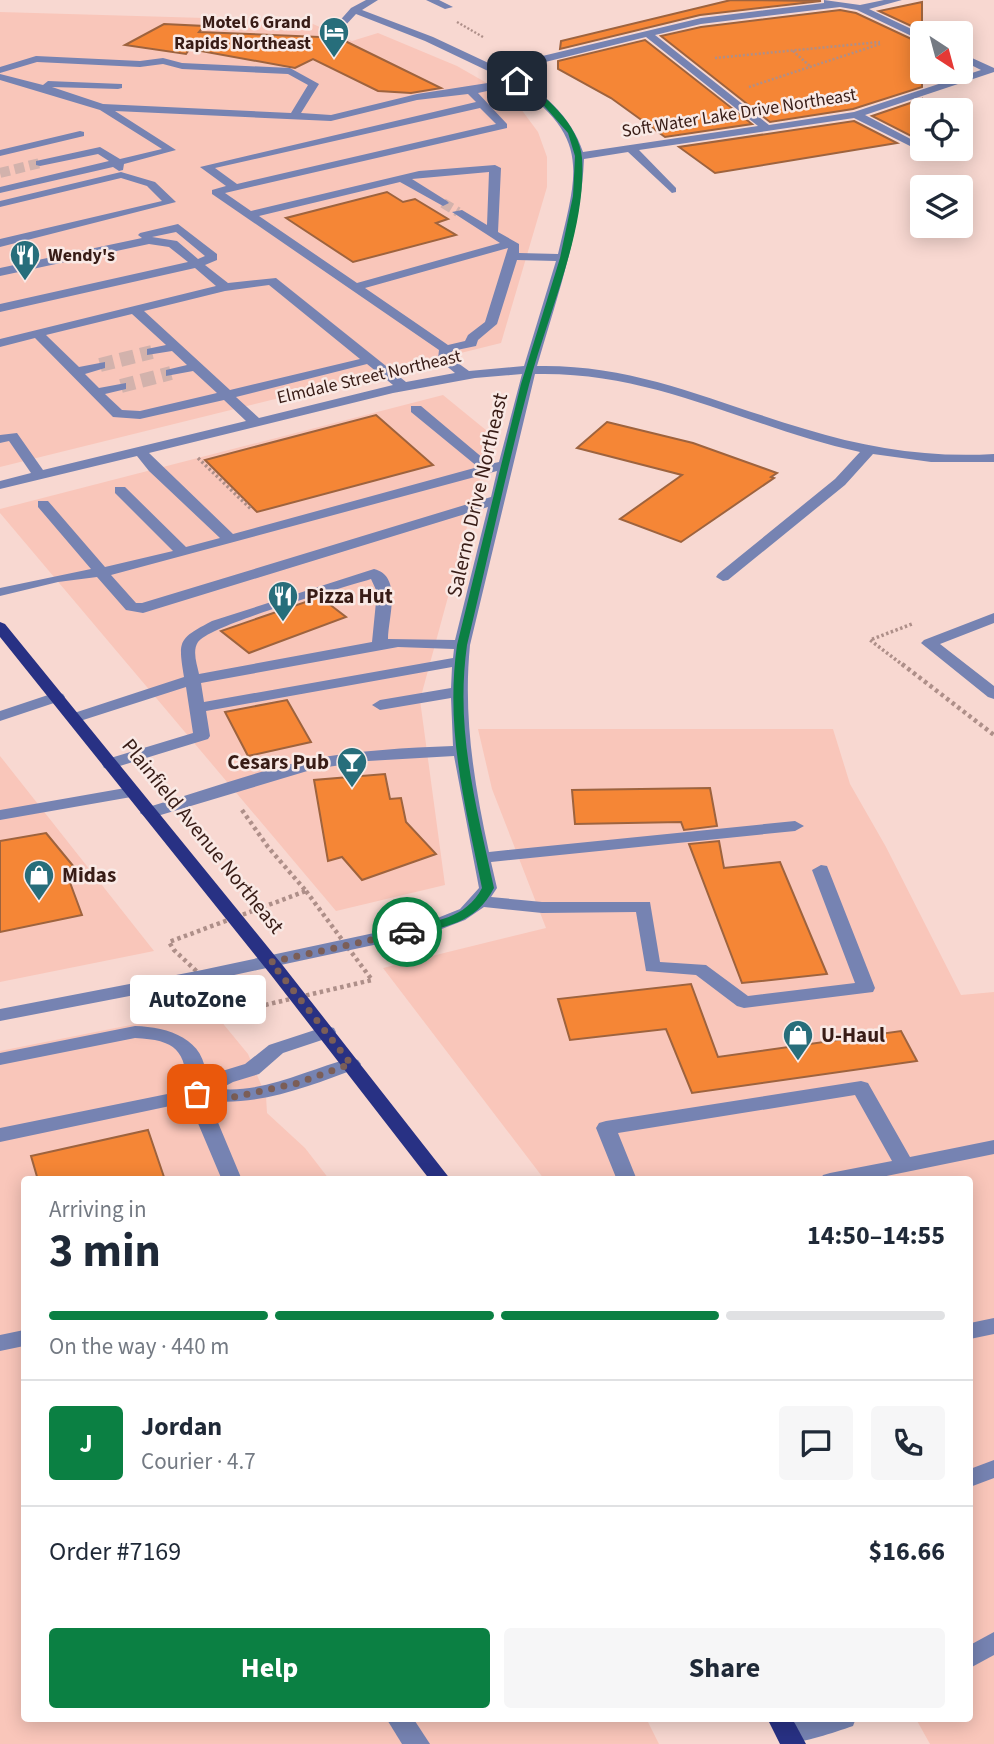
<!DOCTYPE html>
<meta charset="utf-8">
<style>
:root{--surface:#fff;--page:#f6f6f7;--text:#1f2937;--muted:#747a83;--line:#e0e1e3;--accent:#0b8043}
body{margin:0;font-family:"Source Sans 3",sans-serif;background:var(--page);color:var(--text);height:100vh;display:flex;flex-direction:column;font-size:26px;white-space:nowrap}
*{box-sizing:border-box;margin:0}
p{font-size:23px;color:var(--muted)}
.icon{flex:none;width:38px;height:38px;fill:none;stroke:currentColor;stroke-width:2;stroke-linecap:round;stroke-linejoin:round}
.map{position:relative;flex:1;overflow:hidden}
.drawer{position:absolute;left:21px;top:1176px;width:952px;height:546px;display:flex;flex-direction:column;background:var(--surface);border-radius:7px;box-shadow:0 4px 18px #0003}
.drawer>*{flex:none}
.needle{width:46px;rotate:144deg}
.tools{position:absolute;left:910px;top:21px;display:grid;gap:14px}
.tools a{display:grid;place-items:center;width:63px;height:63px;border-radius:7px;background:var(--surface);box-shadow:0 4px 18px #0003;font-size:35px}
.pin{position:absolute;display:grid;place-items:center;width:60px;height:60px;color:#fff;margin:-30px;border-radius:14px;box-shadow:0 4px 10px #0006}
.courier{position:absolute;display:grid;place-items:center;width:70px;height:70px;margin:-35px;border:5px solid #0b8043;border-radius:50%;background:#fff;color:#222;box-shadow:0 2px 9px #0007}
.bubble{position:absolute;height:49px;border-radius:7px;background:var(--surface);box-shadow:0 4px 18px #0003;font-size:23px;font-weight:700;line-height:49px;text-align:center}
.overview em{font-style:normal;font-weight:700}
.overview div{display:flex;flex-direction:column-reverse}
.overview{display:flex;align-items:center;justify-content:space-between;height:119px;padding:0 28px}
h1{font-size:46px;font-weight:700;line-height:52px}
.bar{display:grid;grid-template-columns:repeat(4,1fr);gap:10px 7px;align-content:center;height:84px;padding:0 28px}
.bar i{height:9px;border-radius:5px;background:var(--line)}
.bar .on{background:var(--accent)}
.bar p{grid-column:span 4}
.line{display:flex;align-items:center;gap:18px;padding:0 28px;border-top:2px solid var(--line)}
.line div{flex:1}
.round{display:grid;place-items:center;flex:none;width:74px;height:74px;border-radius:7px;background:var(--page)}
.primary-button{display:flex;gap:14px;margin-top:auto;padding:14px 28px}
.primary-button a{flex:1;height:80px;border-radius:7px;background:var(--accent);color:#fff;font-size:28px;font-weight:700;line-height:80px;text-align:center}
.primary-button a+a{background:var(--page);color:var(--text)}
.map>svg:first-child{display:block}
.built{fill:#f9c6ba}
.building{fill:#f58636;stroke:#9e633e;stroke-width:2}
.lines{fill:none;stroke-linecap:round;stroke-linejoin:round}
.minor-tunnel-far1{stroke:#d2b2ac;stroke-width:10;stroke-dasharray:10 5;stroke-linecap:butt}
.minor-tunnel{stroke:#d2b2ac;stroke-width:14;stroke-dasharray:14 7;stroke-linecap:butt}
.path-far2{stroke:#ae8f89;stroke-width:2.5;stroke-dasharray:2 2;stroke-linecap:butt}
.path-far1{stroke:#ae8f89;stroke-width:3.5;stroke-dasharray:2.5 2.5;stroke-linecap:butt}
.path{stroke:#ae8f89;stroke-width:4.5;stroke-dasharray:3.5 3.5;stroke-linecap:butt}
.minor{fill:#7683b2;fill-rule:evenodd}
.major{fill:#283184;fill-rule:evenodd}
.route{fill:#0b8043}
.done{stroke:#7b5e57;stroke-width:7;stroke-dasharray:0 12.6}
.labels{text-anchor:middle;dominant-baseline:central;stroke-width:5;stroke-linejoin:round;paint-order:stroke}
.far-poi-label{font-size:18px;font-weight:bold;fill:#381c16;stroke:#f9e9e5;text-anchor:end}
.far-street-label{font-size:18px;fill:#381c16;stroke:#f9e9e5}
.street-label{font-size:21px;fill:#381c16;stroke:#f9e9e5}
.poi-label{font-size:21px;font-weight:bold;fill:#381c16;stroke:#f9e9e5;text-anchor:start}
</style>
<div class="map">
<svg width="994" height="1744" viewBox="0 0 994 1744">
<rect width="100%" height="100%" fill="#f8d8d1"/>
<!-- built -->
<g class="built">
<polygon points="0,12 306,21 352,41 378,33 457,66 492,86 521,109 538,132 547,157 547,187 501,343 0,467"/>
<polygon points="443,395 492,435 420,700 445,885 336,911 0,513 0,509"/>
<polygon points="478,729 833,729 850,784 886,847 961,995 994,992 994,1744 930,1744 916,1719 970,1718 970,1180 544,1179 383,968 546,928 492,789"/>
<polygon points="0,756 154,951 0,982"/>
<polygon points="211,1009 248,1054 266,1096 267,1113 305,1148 329,1179 24,1180 24,1718 646,1718 659,1744 0,1744 0,1051"/>
</g>
<!-- building -->
<g class="building">
<polygon points="731,0 821,1 700,15 560,49 561,41"/>
<polygon points="922,2 922,31 879,11"/>
<polygon points="840,10 856,13 922,44 922,87 853,109 770,122 661,36 701,27"/>
<polygon points="164,24 204,26 199,32 346,38 343,40 441,88 411,93 378,91 313,59 295,68 190,49 191,47 186,54 125,45"/>
<polygon points="645,40 752,124 665,137 611,98 558,69 558,61"/>
<polygon points="922,99 922,138 917,139 872,116"/>
<polygon points="854,121 897,143 715,173 679,147"/>
<polygon points="387,192 403,202 415,199 448,219 436,223 456,235 353,262 286,218"/>
<polygon points="376,415 433,465 257,512 205,460"/>
<polygon points="607,422 693,443 777,473 771,477 774,478 681,542 620,519 682,475 577,448"/>
<polygon points="320,597 346,617 249,653 221,631"/>
<polygon points="287,700 311,742 248,756 225,712"/>
<polygon points="385,774 390,799 401,798 406,822 436,854 362,880 342,857 328,861 314,780"/>
<polygon points="710,788 717,826 684,830 681,822 575,824 572,790"/>
<polygon points="46,833 74,867 65,869 82,915 0,932 0,841"/>
<polygon points="719,841 724,868 780,862 827,974 742,983 689,844"/>
<polygon points="691,984 718,1057 901,1031 917,1061 692,1093 666,1029 570,1040 558,999"/>
<polygon points="148,1130 165,1180 38,1180 31,1156"/>
</g>
<g class="lines">
<!-- minor-tunnel-far1 -->
<g class="minor-tunnel-far1">
<polyline points="0,173 40,163"/>
<polyline points="443,203 458,212"/>
</g>
<!-- minor-tunnel -->
<g class="minor-tunnel">
<polyline points="100,365 152,352"/>
<polyline points="121,386 171,373"/>
</g>
<!-- path-far2 -->
<g class="path-far2">
<polyline points="457,22 483,37"/>
<polyline points="793,51 811,67"/>
<polyline points="715,58 880,42"/>
<polyline points="749,87 880,44"/>
</g>
<!-- path-far1 -->
<g class="path-far1">
<polyline points="198,458 252,510"/>
<polyline points="904,666 870,640 912,624"/>
</g>
<!-- path -->
<g class="path">
<polyline points="902,664 994,735"/>
<polyline points="242,810 268,847 306,891"/>
<polygon points="306,891 372,980 235,1012 224,997 174,950 169,942"/>
</g>
<!-- minor -->
<g class="minor">
<path d="M 366,0 L 378,0 L 362,10 L 433,37 L 497,67 L 701,18 L 824,3 L 824,0 L 860,5 L 884,0 L 902,0 L 869,9 L 922,34 L 922,41 L 857,10 L 840,7 L 701,24 L 655,35 L 769,125 L 854,112 L 981,70 L 961,60 L 961,53 L 994,68 L 994,72 L 865,115 L 922,145 L 922,149 L 925,149 L 920,151 L 854,118 L 639,150 L 676,188 L 676,192 L 672,193 L 628,152 L 584,159 C 581,230 557,297 537,366 C 636,364 713,402 805,429 C 867,448 929,458 994,454 L 994,462 L 931,462 L 873,454 L 845,485 L 728,580 L 723,581 L 716,577 L 718,574 L 835,479 L 860,452 C 746,427 655,371 535,374 L 470,645 C 463,716 474,783 489,852 L 795,821 L 804,826 L 795,831 L 491,862 L 497,888 L 491,897 L 542,902 L 650,902 L 660,962 L 706,965 L 748,996 L 855,983 L 812,870 L 821,865 L 827,866 L 875,988 L 873,992 L 744,1008 L 737,1006 L 696,975 L 646,971 L 636,912 L 542,913 L 484,907 L 465,920 L 434,932 L 202,982 L 0,1021 L 0,1009 L 202,970 L 430,921 L 460,909 L 479,888 L 454,756 L 368,761 L 314,769 L 154,817 L 148,818 L 140,813 L 142,809 C 199,792 255,771 313,759 C 359,750 406,748 453,746 L 451,698 L 380,710 L 372,705 L 380,700 L 451,688 L 452,667 L 206,711 L 210,736 L 208,739 L 110,769 L 104,768 L 102,764 L 104,760 L 193,733 L 186,687 L 80,721 L 74,723 L 66,718 L 68,715 L 184,677 C 178,640 178,639 212,621 L 374,569 C 403,576 388,618 388,639 L 455,640 L 488,507 L 143,613 L 126,610 L 97,577 L 58,582 L 0,596 L 0,588 L 91,569 L 38,507 L 38,501 L 48,501 L 105,567 L 173,551 L 115,493 L 115,487 L 125,487 L 186,547 L 220,538 L 149,471 L 137,456 L 0,489 L 0,481 L 31,473 L 9,441 L 0,443 L 0,435 L 17,433 L 43,470 L 246,421 L 224,400 L 140,419 L 113,417 L 35,338 L 0,347 L 0,339 L 216,286 L 195,268 L 0,312 L 0,304 L 188,262 L 169,247 L 149,244 L 0,276 L 0,268 L 142,238 L 138,235 L 140,233 L 178,224 L 217,254 L 217,260 L 205,265 L 228,283 L 276,278 L 406,382 L 455,373 L 438,359 L 439,350 L 212,194 L 212,190 L 226,186 L 200,167 L 476,102 L 468,94 L 417,100 L 331,121 L 115,111 L 176,150 L 124,164 L 123,170 L 119,171 L 113,167 L 0,193 L 0,187 L 109,161 L 98,154 L 40,166 L 36,165 L 36,161 L 100,147 L 120,159 L 162,149 L 100,110 L 0,80 L 0,74 L 43,85 L 48,81 L 122,84 L 122,88 L 118,89 L 52,87 L 103,104 L 291,113 L 308,85 L 288,74 L 182,69 L 163,64 L 140,67 L 37,62 L 0,73 L 0,67 L 36,56 L 140,61 L 163,58 L 182,63 L 290,68 L 319,84 L 301,113 L 331,115 L 417,94 L 507,80 L 425,41 L 356,14 L 344,27 L 338,27 L 336,25 L 351,8 ZM 646,37 L 758,126 L 583,152 C 571,115 540,88 505,72 ZM 515,85 C 592,138 577,173 558,254 L 519,253 L 519,244 L 498,232 L 501,168 L 495,165 L 419,171 L 251,211 L 225,193 L 507,128 L 507,124 L 478,93 ZM 480,108 L 496,124 L 237,184 L 215,168 ZM 489,172 L 487,225 L 462,210 L 452,212 L 500,243 L 357,283 L 259,216 L 400,182 L 443,206 L 449,203 L 447,201 L 412,179 ZM 176,232 L 205,256 L 198,259 L 177,241 L 152,237 ZM 508,248 L 485,322 L 468,335 L 465,341 L 448,345 L 365,288 ZM 517,260 L 556,261 L 524,366 L 469,371 L 451,358 L 452,351 L 476,346 L 478,340 L 497,324 ZM 269,285 L 360,359 L 230,390 L 144,311 L 225,291 ZM 132,314 L 166,345 L 147,349 L 147,355 L 172,351 L 187,365 L 166,370 L 166,376 L 193,371 L 217,393 L 140,411 L 122,410 L 105,394 L 126,389 L 126,383 L 99,388 L 85,374 L 105,368 L 105,362 L 79,367 L 46,335 ZM 367,364 L 393,385 L 259,418 L 236,397 ZM 522,374 L 499,462 L 490,464 L 421,406 L 411,406 L 411,412 L 478,467 L 233,534 L 149,453 L 393,393 L 475,378 ZM 497,471 L 491,497 L 142,603 L 136,603 L 111,575 ZM 371,579 L 377,592 L 372,642 L 199,674 C 197,664 192,651 198,642 C 211,624 342,588 371,579 ZM 398,647 L 454,649 L 453,658 L 204,702 L 201,683 Z"/>
<polygon points="426,0 439,0 453,7 445,9"/>
<polygon points="80,131 84,132 84,136 0,156 0,150"/>
<polygon points="121,172 155,182 176,202 0,247 0,239 162,201 147,186 121,178 0,207 0,201"/>
<polygon points="994,613 994,623 940,644 994,686 994,699 988,697 921,643 924,640"/>
<polygon points="57,692 63,694 65,697 63,700 0,721 0,711"/>
<polygon points="131,787 137,788 139,792 137,796 0,820 0,810"/>
<path d="M 135,1026 C 169,1027 207,1039 206,1080 L 219,1072 L 245,1064 L 269,1045 L 327,1026 L 334,1028 L 336,1032 L 334,1036 L 283,1053 L 259,1074 L 233,1082 L 220,1089 C 265,1093 309,1069 351,1058 L 358,1060 L 361,1064 L 358,1068 C 310,1086 260,1106 209,1101 L 242,1180 L 222,1180 L 189,1102 L 0,1142 L 0,1128 L 187,1090 C 186,1050 176,1040 135,1038 L 0,1065 L 0,1053 Z"/>
<polygon points="861,1081 868,1083 910,1157 994,1140 994,1154 867,1180 820,1180 823,1175 830,1173 892,1161 855,1095 618,1133 637,1180 617,1180 596,1128 599,1123 606,1121"/>
<polygon points="994,1318 994,1334 970,1339 970,1323"/>
<polygon points="24,1330 24,1346 0,1351 0,1335"/>
<polygon points="994,1460 994,1478 970,1487 970,1469"/>
<polygon points="994,1632 994,1655 970,1668 970,1645"/>
<polygon points="386,1718 413,1718 430,1744 402,1744"/>
<path d="M 807,1718 L 856,1718 L 853,1726 C 832,1733 802,1744 780,1743 L 776,1735 L 780,1727 Z"/>
</g>
<!-- major -->
<g class="major">
<polygon points="0,622 5,624 284,967 451,1180 430,1180 271,975 0,637"/>
<polygon points="767,1718 792,1718 806,1744 780,1744"/>
</g>
</g>
<!-- route -->
<path class="route" d="M 517,79 C 544,92 580,126 582,158 C 587,230 547,316 529,385 C 506,471 488,558 467,645 C 455,731 476,804 494,888 C 475,925 445,926 407,936 L 401,932 L 403,929 C 434,921 466,919 482,888 C 465,804 445,730 457,645 L 521,384 L 560,258 L 573,196 L 575,156 L 568,133 L 538,99 L 515,82 Z"/>
<g class="lines">
<!-- done -->
<polyline class="done" points="197,1094 234,1097 298,1083 351,1064 271,962 407,932"/>
</g>
<!-- icons -->
<defs>
<g id="hotel-pin" transform="scale(1.575)"><path d="M0 17L-7.5 6A9.5 9.5 0 1 1 7.5 6Z" fill="#276e7b" stroke="#f9e9e5"/><path d="M-6-4.5h1.5V1H6V5H4.5V3h-9V5H-6ZM-4 0a1.8 1.8 0 1 1 3.6 0ZM.5 0V-2.5h3Q6-2.5 6 0Z" fill="#fff"/></g>
<g id="restaurant-pin" transform="scale(1.575)"><path d="M0 17L-7.5 6A9.5 9.5 0 1 1 7.5 6Z" fill="#276e7b" stroke="#f9e9e5"/><path d="M-5-6h1v4h1v-4h1v4h1v-4h1v5L-1.5 .5V6h-2V.5L-5-1ZM5-6V6H3V1.5H1.5Q1.5-4 5-6Z" fill="#fff"/></g>
<g id="bar-pin" transform="scale(1.575)"><path d="M0 17L-7.5 6A9.5 9.5 0 1 1 7.5 6Z" fill="#276e7b" stroke="#f9e9e5"/><path d="M-6-5H6L.8 .8V4.5H3.5V6h-7V4.5H-.8V.8Z" fill="#fff"/></g>
<g id="shop-pin" transform="scale(1.575)"><path d="M0 17L-7.5 6A9.5 9.5 0 1 1 7.5 6Z" fill="#276e7b" stroke="#f9e9e5"/><path d="M-5-2.5h2.3a2.7 3.5 0 0 1 5.4 0H5L5.5 6h-11ZM-1.5-2.5h3a1.5 2.3 0 0 0-3 0Z" fill="#fff"/></g>
</defs>
<g fill-rule="evenodd">
<use href="#hotel-pin" x="334" y="32"/>
<use href="#restaurant-pin" x="25" y="255"/>
<use href="#restaurant-pin" x="283" y="596"/>
<use href="#bar-pin" x="352" y="762"/>
<use href="#shop-pin" x="39" y="875"/>
<use href="#shop-pin" x="798" y="1035"/>
</g>
<g class="labels">
<!-- far-poi labels -->
<g class="far-poi-label">
<text x="311" y="22">Motel 6 Grand<tspan x="311" dy="21">Rapids Northeast</tspan></text>
<text x="48" y="255" text-anchor="start">Wendy's</text>
</g>
<!-- far-street labels -->
<g class="far-street-label">
<text transform="translate(739 113) rotate(-9)">Soft Water Lake Drive Northeast</text>
<text transform="translate(369 377) rotate(-13)">Elmdale Street Northeast</text>
</g>
<!-- street labels -->
<g class="street-label">
<text transform="translate(477 495) rotate(-77)">Salerno Drive Northeast</text>
<text transform="translate(203 836) rotate(51)">Plainfield Avenue Northeast</text>
</g>
<!-- poi labels -->
<g class="poi-label">
<text x="306" y="596">Pizza Hut</text>
<text x="329" y="762" text-anchor="end">Cesars Pub</text>
<text x="62" y="875">Midas</text>
<text x="821" y="1035">U-Haul</text>
</g>
</g>
</svg>
<div class="tools">
<a><svg class="needle" viewBox="-14 -14 28 28"><path d="M0-13l5 13h-10z" fill="#e53935"/><path d="M0 13l5-13h-10z" fill="#747a83"/></svg></a>
<a><svg class="icon" aria-label="locate" viewBox="0 0 24 24"><circle cx="12" cy="12" r="6"/><path d="M12 2v4M12 18v4M2 12h4M18 12h4"/></svg></a>
<a><svg class="icon" aria-label="layers" viewBox="0 0 24 24"><path d="M12 4l9 5-9 5-9-5zM3 14l9 5 9-5"/></svg></a>
</div>
<div class="pin" style="left:197px;top:1094px;background:#ea580c"><svg class="icon" aria-label="bag" viewBox="0 0 24 24"><path d="M5 8h14l-1 12H6zM9 8a3 3 0 0 1 6 0"/></svg></div>
<div class="pin" style="left:517px;top:81px;background:#1f2937"><svg class="icon" aria-label="home" viewBox="0 0 24 24"><path d="M3 11l9-7 9 7M6 9v11h12V9"/></svg></div>
<div class="courier" style="left:407px;top:932px"><svg class="icon" aria-label="car" viewBox="0 0 24 24"><path d="M5 17H2v-5l4-1 3-4h7l3 4 3 1v5h-3M9 17h6M6 11h13"/><circle cx="7" cy="17" r="2"/><circle cx="17" cy="17" r="2"/></svg></div>
<div class="bubble" style="left:130px;top:975px;width:136px">AutoZone</div>
<section class="drawer">
<div class="overview"><div><h1>3 min</h1><p>Arriving in</p></div><em>14:50–14:55</em></div>
<div class="bar"><i class="on"></i><i class="on"></i><i class="on"></i><i></i><p>On the way · 440 m</p></div>
<div class="line" style="height:126px"><b class="round" style="background:var(--accent);color:#fff">J</b><div><b>Jordan</b><p>Courier · 4.7</p></div><a class="round"><svg class="icon" aria-label="chat" viewBox="0 0 24 24"><path d="M4 5h16v11H9l-5 4z"/></svg></a><a class="round"><svg class="icon" aria-label="phone" viewBox="0 0 24 24"><path d="M5 4h4l2 5-3 2q2 4 5 5l2-3 5 2v4C11 20 4 13 5 4z"/></svg></a></div>
<div class="line" style="height:91px"><div>Order #7169</div><b>$16.66</b></div>
<div class="primary-button"><a>Help</a><a>Share</a></div>
</section>
</div>
